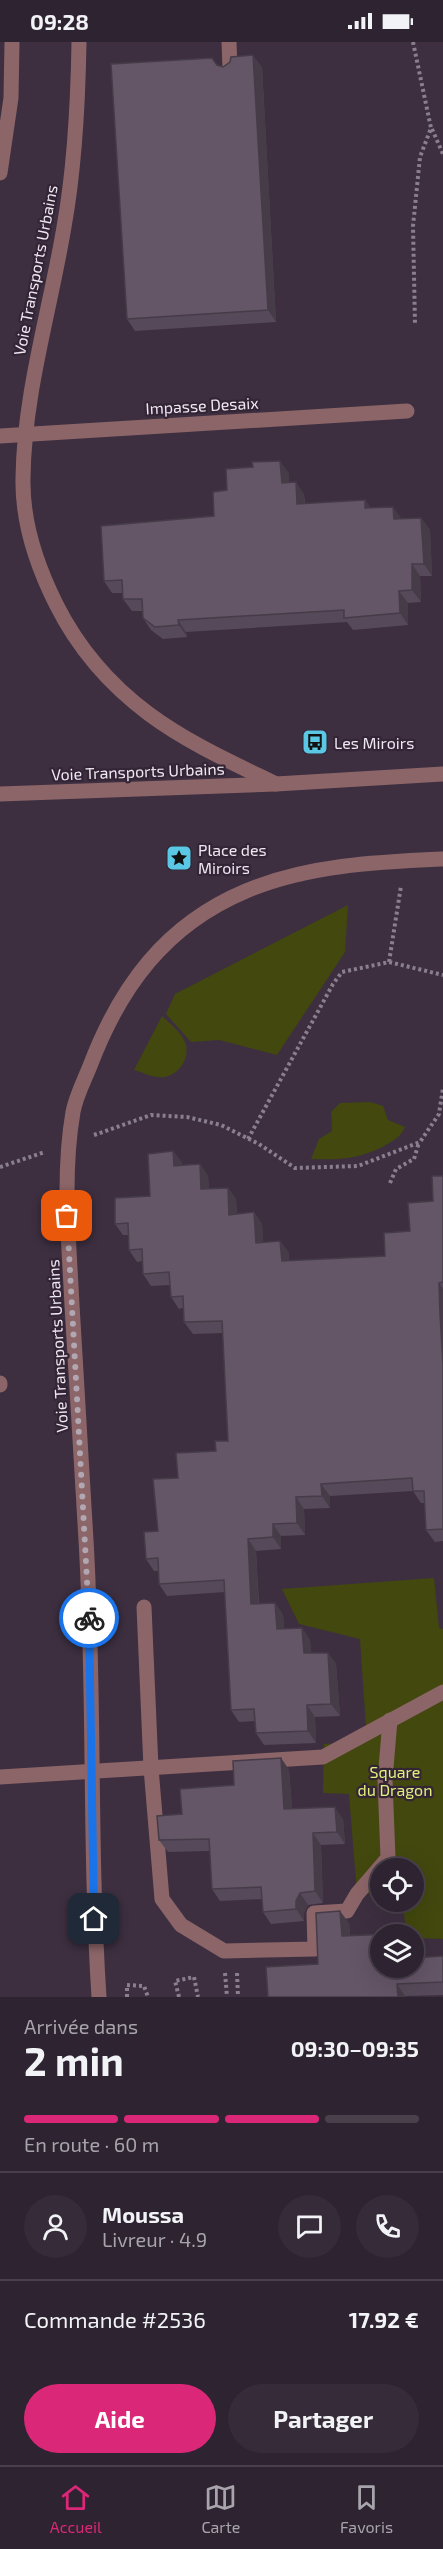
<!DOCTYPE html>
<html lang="fr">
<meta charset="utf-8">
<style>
:root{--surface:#2e2330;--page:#362b38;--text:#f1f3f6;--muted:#a7a4ab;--line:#49404c;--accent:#db2777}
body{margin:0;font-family:"Exo 2",sans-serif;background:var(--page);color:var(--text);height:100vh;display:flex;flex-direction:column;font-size:22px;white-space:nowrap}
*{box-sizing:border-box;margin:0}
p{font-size:20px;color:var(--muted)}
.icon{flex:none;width:33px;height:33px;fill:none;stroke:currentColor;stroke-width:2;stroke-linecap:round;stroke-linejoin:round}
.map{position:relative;height:1955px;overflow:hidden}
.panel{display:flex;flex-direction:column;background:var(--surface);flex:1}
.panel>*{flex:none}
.fabs{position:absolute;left:370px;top:1816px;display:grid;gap:12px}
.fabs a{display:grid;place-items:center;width:54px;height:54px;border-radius:50%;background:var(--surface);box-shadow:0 6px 24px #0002,0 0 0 2px var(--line);font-size:30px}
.pin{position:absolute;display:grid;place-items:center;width:51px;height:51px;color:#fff;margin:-26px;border-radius:12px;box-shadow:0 3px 9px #0006}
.courier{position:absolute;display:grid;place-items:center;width:60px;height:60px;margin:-30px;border:4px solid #1a73e8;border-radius:50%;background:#fff;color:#222;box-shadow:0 2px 8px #0007}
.summary em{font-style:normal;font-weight:700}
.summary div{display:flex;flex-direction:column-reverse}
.summary{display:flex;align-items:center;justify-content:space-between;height:102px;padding:0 24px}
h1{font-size:39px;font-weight:700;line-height:45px}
.bar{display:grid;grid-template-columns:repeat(4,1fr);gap:9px 6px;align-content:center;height:72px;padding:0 24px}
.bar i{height:8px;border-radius:4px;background:var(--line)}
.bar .current{background:var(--accent)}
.bar p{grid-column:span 4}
.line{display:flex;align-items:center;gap:15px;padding:0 24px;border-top:2px solid var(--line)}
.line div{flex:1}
.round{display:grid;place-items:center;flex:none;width:63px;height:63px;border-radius:32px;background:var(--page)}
.primary-button{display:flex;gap:12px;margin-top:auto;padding:12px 24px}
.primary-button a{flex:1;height:69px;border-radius:36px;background:var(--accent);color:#fff;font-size:24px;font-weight:700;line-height:69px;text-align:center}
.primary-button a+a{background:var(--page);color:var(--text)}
.status{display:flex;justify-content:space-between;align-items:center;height:42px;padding:0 30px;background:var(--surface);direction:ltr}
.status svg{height:16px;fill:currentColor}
.tabs{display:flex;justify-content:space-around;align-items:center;height:84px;border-top:2px solid var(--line);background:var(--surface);font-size:16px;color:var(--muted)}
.tabs a{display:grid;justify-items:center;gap:3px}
.tabs .current{color:var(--accent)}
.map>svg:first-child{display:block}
.green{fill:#42480e}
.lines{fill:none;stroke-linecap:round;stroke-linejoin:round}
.path{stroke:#8a7f8d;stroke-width:4;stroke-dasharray:3 3;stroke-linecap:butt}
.minor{stroke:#8c6568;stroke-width:15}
.wall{fill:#564959}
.shaded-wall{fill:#463c48}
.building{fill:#645567;stroke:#463c48;stroke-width:1.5}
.done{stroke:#b1a7b3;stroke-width:6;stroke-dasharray:0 10.8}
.route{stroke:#1a73e8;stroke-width:8}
.labels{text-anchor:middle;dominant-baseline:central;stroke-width:4.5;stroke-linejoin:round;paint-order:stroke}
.street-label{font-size:16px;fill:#efe7f1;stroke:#332535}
.poi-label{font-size:16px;fill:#efe7f1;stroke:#332535;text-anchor:start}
.park-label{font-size:16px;fill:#e1f07c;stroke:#332535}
</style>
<div class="status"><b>09:28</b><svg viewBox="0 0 49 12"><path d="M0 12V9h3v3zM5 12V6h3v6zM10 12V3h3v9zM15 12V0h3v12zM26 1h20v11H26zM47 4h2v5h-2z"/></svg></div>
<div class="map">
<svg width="443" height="1955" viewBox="0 0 443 1955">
<rect width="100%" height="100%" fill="#3d2f40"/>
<!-- green -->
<g class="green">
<polygon points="348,863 345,910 277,1013 219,998 191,1000 166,972 175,952"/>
<path d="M 162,974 C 170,982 183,991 186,1003 C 190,1020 174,1038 157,1035 C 149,1034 141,1030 134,1028 Z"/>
<path d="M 370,1060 L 383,1064 L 388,1078 L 405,1085 C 400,1096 394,1098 384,1104 C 360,1117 338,1118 311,1117 L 319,1097 L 332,1089 L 331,1070 L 340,1061 Z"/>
<polygon points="434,1536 439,1586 443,1587 443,1897 414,1896 414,1893 406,1893 403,1860 414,1860 414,1827 381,1827 381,1851 357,1852 349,1752 323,1751 324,1702 367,1700 360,1597 299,1582 282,1547"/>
</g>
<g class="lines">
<!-- path -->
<g class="path">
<polyline points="413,0 431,86 420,115 413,184 415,283"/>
<polyline points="432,87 443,112"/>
<polyline points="389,920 401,844"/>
<polyline points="94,1093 151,1073 187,1075 221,1083 259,1102 295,1126 358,1124 420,1100 439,1072 443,1046"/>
<polyline points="248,1097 333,942 342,930 389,920 443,933"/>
<polyline points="0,1125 45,1110"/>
<polyline points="390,1141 396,1127 414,1117 419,1100"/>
<polyline points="225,1931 227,1955"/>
<polyline points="237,1931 238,1955"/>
<polyline points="127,1955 127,1943 144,1944 148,1955"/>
<polyline points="179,1955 175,1939 194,1935 198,1955"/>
</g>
<!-- minor -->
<g class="minor">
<path d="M 79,0 C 78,63 75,124 64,185 C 50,269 24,351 23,436 C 22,480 37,524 56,562 C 78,606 110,643 149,672 C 188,701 233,721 276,742"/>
<polyline points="229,0 230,27"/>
<polyline points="0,131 11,56 12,0"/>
<polyline points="0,394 407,369"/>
<polyline points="0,752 276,742 443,732"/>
<polyline points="0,1341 0,1343"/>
<polyline points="144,1565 151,1726 162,1857 181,1883 224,1909 315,1907 314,1871 347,1869 357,1852 388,1816 385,1738 390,1678"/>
<polyline points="0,1735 323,1715 443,1650"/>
<path d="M 99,1955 C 89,1803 95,1650 86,1498 C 81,1420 77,1341 72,1263 C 69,1199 62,1134 73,1070 C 76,1054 84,1039 90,1024 C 120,945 165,883 246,849 C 307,823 377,820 443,817"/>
</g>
</g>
<!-- wall -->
<g class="wall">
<polygon points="217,23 223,25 262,25 276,280 135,289 127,277"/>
<polygon points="289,431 289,441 304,452 305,461 370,465 402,477 421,476 430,488 432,534 420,534 421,560 408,561 408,583 353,588 347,580 186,590 187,595 163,597 151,588 143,576 143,569 132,569 123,557 123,551 112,551 104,539 214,474 227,448"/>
<polygon points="173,1109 182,1121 182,1123 200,1122 208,1134 209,1147 228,1146 236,1157 237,1172 254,1170 262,1182 263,1201 280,1199 289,1211 289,1219 385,1214 410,1189 433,1159 443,1134 443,1499 435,1500 426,1488 425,1461 421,1461 413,1449 330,1454 330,1466 304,1467 305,1493 281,1494 281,1507 256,1509 259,1562 275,1561 283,1573 284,1587 302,1586 310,1598 311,1611 328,1611 336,1622 340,1674 315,1675 316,1701 264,1703 256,1691 255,1679 239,1680 231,1668 225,1550 167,1554 159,1542 158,1529 154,1529 146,1517 178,1436 216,1409 228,1399 223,1291 193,1292 184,1280 183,1266 179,1267 171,1255 170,1243 151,1244 143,1232 142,1219 137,1220 129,1208 129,1193 123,1193 115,1182 150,1154"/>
<polygon points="281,1716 289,1728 292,1766 343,1777 345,1802 321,1803 323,1861 308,1863 304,1871 304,1879 271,1882 263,1870 262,1857 220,1859 212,1847 210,1809 168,1810 159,1798 182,1772"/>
<polygon points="349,1881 350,1893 394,1892 395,1893 381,1893 381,1926 443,1914 443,1953 405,1954 406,1955 268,1955 318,1922"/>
</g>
<!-- shaded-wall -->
<g class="shaded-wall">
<polygon points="253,13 262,25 276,280 268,268"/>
<polygon points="280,419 289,431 290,453 282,441"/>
<polygon points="296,440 304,452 305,474 297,462"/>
<polygon points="365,458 374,470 365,466"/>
<polygon points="393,465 402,477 394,477"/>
<polygon points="421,476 430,488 432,534 424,522"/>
<polygon points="412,522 420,534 421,560 412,548"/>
<polygon points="399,549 408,561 408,583 400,571"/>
<polygon points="178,578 186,590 187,595 179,583"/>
<polygon points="173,1109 182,1121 182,1135 174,1124"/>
<polygon points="200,1122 208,1134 210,1159 201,1147"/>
<polygon points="228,1146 236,1157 238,1185 229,1173"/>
<polygon points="254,1170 262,1182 264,1213 256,1201"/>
<polygon points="280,1199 289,1211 290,1231 282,1219"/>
<polygon points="439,1241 443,1247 443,1323 440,1272"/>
<polygon points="321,1442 330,1454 330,1466 322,1454"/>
<polygon points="296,1455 304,1467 305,1493 297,1481"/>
<polygon points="273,1482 281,1494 281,1507 273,1495"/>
<polygon points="248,1497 256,1509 259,1574 251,1562"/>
<polygon points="275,1561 283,1573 285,1599 277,1587"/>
<polygon points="302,1586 310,1598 312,1623 304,1611"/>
<polygon points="328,1611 336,1622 340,1674 331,1662"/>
<polygon points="307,1663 315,1675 316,1701 308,1689"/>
<polygon points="281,1716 289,1728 293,1779 284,1767"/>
<polygon points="335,1765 343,1777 345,1802 337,1790"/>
<polygon points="313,1791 321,1803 323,1861 315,1849"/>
<polygon points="300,1851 308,1863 304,1871 304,1879 296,1867 296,1859"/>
<polygon points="340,1869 349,1881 351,1906 342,1894"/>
<polygon points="397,1942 405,1954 406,1955 398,1955"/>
</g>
<!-- building -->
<g class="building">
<polygon points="253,13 268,268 127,277 111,22 212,16 217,23 223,25 230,20 231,15"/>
<polygon points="280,419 282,441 296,440 297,462 365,458 365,466 393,465 394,477 421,476 424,522 412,522 412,548 399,549 400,571 344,576 344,568 178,578 179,583 155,585 143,576 142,557 123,557 122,538 104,539 101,484 214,474 213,450 227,448 226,427 253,425 252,420"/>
<polygon points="173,1109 174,1124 200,1122 201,1147 228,1146 229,1173 254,1170 256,1201 280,1199 282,1219 385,1214 384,1191 410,1189 408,1161 433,1159 432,1134 443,1134 443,1240 439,1241 440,1272 443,1323 443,1487 426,1488 424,1449 413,1449 412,1436 321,1442 322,1454 296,1455 297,1481 273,1482 273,1495 248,1497 251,1562 275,1561 277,1587 302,1586 304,1611 328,1611 331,1662 307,1663 308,1689 256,1691 254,1667 231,1668 224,1538 159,1542 158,1516 146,1517 144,1490 158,1489 153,1437 178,1436 176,1411 216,1409 215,1399 228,1399 222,1279 184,1280 183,1254 171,1255 169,1230 143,1232 142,1207 129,1208 128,1181 115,1182 115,1156 150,1154 148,1112"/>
<polygon points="281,1716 284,1767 335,1765 337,1790 313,1791 315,1849 300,1851 296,1859 296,1867 263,1870 261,1845 212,1847 209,1797 159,1798 157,1774 182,1772 180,1747 234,1743 233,1719"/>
<polygon points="340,1869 342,1894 394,1892 394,1893 381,1893 381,1926 414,1926 414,1916 443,1914 443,1940 397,1942 398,1955 268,1955 266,1925 318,1922 316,1871"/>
</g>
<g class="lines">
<!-- done -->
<polyline class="done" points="67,1174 89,1576"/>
<!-- route -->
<polyline class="route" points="89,1576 94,1877"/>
</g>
<!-- icons -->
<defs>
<g id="bus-square" transform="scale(1.35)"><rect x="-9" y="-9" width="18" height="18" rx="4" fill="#5ac8e5" stroke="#332535"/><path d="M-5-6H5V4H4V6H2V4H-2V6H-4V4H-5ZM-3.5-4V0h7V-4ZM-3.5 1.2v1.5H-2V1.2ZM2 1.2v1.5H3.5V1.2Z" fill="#111"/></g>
<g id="sight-square" transform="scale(1.35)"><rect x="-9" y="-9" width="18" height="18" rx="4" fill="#5ac8e5" stroke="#332535"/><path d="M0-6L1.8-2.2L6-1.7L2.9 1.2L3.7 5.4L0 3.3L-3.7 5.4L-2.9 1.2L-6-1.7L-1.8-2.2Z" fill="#111"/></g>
</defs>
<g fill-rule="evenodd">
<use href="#bus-square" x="315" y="700"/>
<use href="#sight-square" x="179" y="816"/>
</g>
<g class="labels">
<!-- street labels -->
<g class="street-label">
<text transform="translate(35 228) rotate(-79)">Voie Transports Urbains</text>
<text transform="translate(202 363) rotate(-3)">Impasse Desaix</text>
<text transform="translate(138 729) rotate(-2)">Voie Transports Urbains</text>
<text transform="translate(57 1304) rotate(-93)">Voie Transports Urbains</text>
</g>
<!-- poi labels -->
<g class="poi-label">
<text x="334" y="700">Les Miroirs</text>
<text x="198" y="807">Place des<tspan x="198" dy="18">Miroirs</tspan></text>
</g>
<!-- park labels -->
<g class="park-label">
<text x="395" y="1729">Square<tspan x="395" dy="18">du Dragon</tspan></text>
</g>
</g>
</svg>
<div class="fabs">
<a><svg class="icon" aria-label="locate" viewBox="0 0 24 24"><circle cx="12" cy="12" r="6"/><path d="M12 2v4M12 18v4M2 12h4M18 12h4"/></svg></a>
<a><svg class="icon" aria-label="layers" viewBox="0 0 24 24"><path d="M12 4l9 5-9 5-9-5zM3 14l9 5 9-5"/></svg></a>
</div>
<div class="pin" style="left:67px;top:1174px;background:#ea580c"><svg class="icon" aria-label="bag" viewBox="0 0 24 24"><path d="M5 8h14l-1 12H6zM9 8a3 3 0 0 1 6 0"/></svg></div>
<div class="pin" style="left:94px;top:1877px;background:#1f2937"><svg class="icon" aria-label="home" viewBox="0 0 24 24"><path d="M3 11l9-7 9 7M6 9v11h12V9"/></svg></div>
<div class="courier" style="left:89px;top:1576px"><svg class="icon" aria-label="bike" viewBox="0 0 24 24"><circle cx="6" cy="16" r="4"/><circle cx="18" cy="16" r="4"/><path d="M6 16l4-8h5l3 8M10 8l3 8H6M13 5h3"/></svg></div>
</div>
<section class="panel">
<div class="summary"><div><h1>2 min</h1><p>Arrivée dans</p></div><em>09:30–09:35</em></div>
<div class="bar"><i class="current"></i><i class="current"></i><i class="current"></i><i></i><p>En route · 60 m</p></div>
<div class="line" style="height:108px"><a class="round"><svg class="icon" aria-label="person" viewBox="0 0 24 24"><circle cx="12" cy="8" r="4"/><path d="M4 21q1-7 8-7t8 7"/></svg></a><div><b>Moussa</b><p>Livreur · 4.9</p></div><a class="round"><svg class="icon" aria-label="chat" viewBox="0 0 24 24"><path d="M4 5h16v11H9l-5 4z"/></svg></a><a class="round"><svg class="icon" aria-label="phone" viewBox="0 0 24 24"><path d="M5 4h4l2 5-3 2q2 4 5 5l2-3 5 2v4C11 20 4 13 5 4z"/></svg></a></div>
<div class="line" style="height:78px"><div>Commande #2536</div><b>17.92 €</b></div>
<div class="primary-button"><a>Aide</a><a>Partager</a></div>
</section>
<nav class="tabs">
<a class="current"><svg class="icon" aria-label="home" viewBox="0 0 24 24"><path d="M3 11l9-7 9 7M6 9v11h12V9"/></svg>Accueil</a>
<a><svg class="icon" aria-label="map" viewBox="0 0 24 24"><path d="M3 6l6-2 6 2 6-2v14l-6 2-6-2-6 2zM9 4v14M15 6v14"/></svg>Carte</a>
<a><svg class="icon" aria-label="saved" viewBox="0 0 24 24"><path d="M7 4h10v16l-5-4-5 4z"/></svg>Favoris</a>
</nav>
